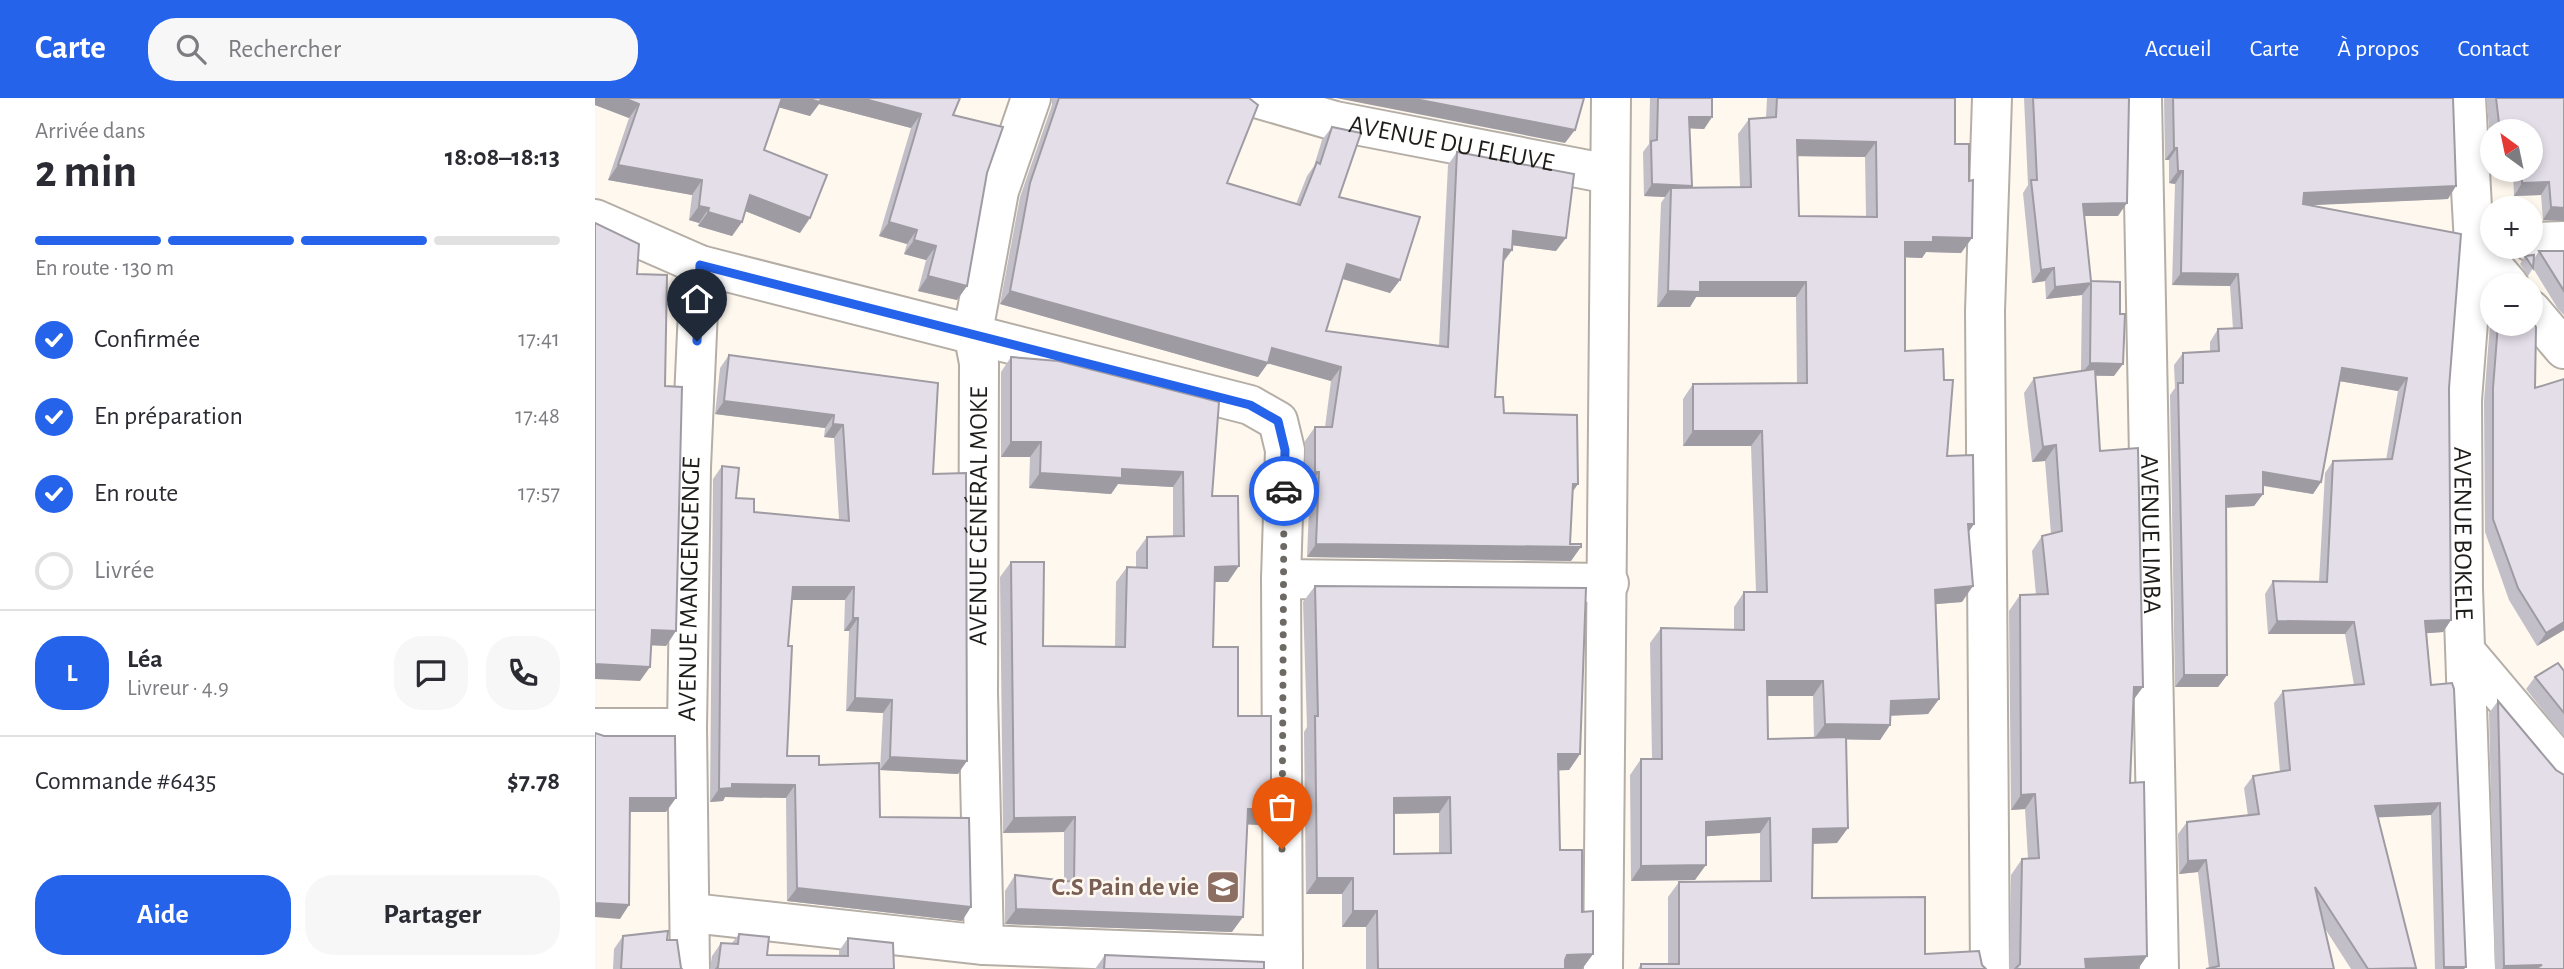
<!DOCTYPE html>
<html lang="fr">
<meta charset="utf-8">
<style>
:root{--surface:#fff;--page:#f7f7f7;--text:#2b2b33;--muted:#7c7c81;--line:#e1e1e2;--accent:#2563eb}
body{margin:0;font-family:"Alegreya Sans",sans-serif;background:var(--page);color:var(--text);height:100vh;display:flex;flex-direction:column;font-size:26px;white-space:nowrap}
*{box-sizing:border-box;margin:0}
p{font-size:23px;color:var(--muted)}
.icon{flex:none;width:38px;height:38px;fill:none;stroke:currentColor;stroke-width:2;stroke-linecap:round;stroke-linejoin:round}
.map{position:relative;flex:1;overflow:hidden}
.sheet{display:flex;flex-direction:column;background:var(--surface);width:595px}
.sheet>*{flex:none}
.needle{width:46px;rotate:327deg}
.fabs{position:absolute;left:1885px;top:21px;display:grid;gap:14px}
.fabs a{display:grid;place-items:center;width:63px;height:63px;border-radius:50%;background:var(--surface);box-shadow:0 4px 10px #0003;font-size:35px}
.pin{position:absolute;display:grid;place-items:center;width:60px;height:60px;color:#fff;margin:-72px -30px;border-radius:50% 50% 50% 0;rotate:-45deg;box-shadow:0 0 7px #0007}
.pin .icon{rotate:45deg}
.courier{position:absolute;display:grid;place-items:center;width:70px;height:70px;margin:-35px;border:5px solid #2563eb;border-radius:50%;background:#fff;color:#222;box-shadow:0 2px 9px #0007}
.head em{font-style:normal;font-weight:600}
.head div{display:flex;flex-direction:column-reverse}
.head{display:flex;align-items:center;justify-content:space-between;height:119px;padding:0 35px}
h1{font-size:46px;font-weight:600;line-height:52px}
.bar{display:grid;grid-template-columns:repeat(4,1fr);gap:10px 7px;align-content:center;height:84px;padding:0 35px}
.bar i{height:9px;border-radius:5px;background:var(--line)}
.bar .on{background:var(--accent)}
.bar p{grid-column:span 4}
.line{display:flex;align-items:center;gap:18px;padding:0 35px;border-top:2px solid var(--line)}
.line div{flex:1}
.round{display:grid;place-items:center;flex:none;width:74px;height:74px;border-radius:28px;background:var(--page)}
ol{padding:0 35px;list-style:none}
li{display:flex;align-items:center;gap:21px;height:77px}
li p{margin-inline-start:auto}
li .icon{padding:7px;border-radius:50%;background:var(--accent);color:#fff;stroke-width:4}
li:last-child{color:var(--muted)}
li i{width:38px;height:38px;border:4px solid var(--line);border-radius:50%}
.button{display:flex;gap:14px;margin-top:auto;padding:14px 35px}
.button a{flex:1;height:80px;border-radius:28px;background:var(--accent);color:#fff;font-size:28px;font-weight:600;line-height:80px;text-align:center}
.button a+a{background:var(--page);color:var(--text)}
header{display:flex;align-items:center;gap:42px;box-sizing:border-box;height:98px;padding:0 35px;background:var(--accent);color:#fff}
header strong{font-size:33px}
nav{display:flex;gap:38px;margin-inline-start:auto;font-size:24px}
.search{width:490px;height:63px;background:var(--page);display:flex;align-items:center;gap:18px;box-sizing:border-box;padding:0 24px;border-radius:28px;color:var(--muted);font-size:26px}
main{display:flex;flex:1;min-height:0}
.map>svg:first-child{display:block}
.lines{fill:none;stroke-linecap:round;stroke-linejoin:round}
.minor-casing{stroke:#b4aea6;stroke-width:42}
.minor{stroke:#fff;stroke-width:38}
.wall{fill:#c3bfc8;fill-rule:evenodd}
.shaded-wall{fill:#9f9ba2}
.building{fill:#e3dee8;stroke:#9f9ba2;stroke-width:2;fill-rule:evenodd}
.done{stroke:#6d6a65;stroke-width:7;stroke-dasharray:0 12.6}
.route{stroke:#2563eb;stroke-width:9}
.labels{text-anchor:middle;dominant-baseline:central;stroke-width:5;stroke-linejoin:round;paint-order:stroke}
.street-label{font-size:26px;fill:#1f1d1a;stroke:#fff8ef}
.education-label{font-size:26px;font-weight:bold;fill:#785e54;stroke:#fff8ef;text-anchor:end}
</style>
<header>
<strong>Carte</strong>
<div class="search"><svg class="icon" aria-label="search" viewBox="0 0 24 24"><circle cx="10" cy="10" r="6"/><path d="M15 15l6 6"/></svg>Rechercher</div>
<nav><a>Accueil</a><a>Carte</a><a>À propos</a><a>Contact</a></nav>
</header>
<main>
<section class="sheet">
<div class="head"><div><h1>2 min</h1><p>Arrivée dans</p></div><em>18:08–18:13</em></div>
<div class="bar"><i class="on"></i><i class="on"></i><i class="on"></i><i></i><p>En route · 130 m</p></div>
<ol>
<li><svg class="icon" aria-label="check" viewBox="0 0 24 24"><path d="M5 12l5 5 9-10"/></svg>Confirmée<p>17:41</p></li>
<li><svg class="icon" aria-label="check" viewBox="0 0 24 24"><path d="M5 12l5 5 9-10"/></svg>En préparation<p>17:48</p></li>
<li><svg class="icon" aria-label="check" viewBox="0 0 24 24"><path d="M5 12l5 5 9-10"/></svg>En route<p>17:57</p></li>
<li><i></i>Livrée</li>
</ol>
<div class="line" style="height:126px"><b class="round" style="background:var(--accent);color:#fff">L</b><div><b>Léa</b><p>Livreur · 4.9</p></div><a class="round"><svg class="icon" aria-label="chat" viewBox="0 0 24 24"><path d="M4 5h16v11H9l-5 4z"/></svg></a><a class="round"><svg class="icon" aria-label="phone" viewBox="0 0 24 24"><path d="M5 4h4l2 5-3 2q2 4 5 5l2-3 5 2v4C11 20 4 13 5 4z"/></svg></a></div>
<div class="line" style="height:91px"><div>Commande #6435</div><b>$7.78</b></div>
<div class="button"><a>Aide</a><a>Partager</a></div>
</section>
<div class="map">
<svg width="1969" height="871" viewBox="0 0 1969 871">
<rect width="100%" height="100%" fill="#fff8ef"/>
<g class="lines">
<!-- minor casing -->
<g class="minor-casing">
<g id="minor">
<path id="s1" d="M 661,0 L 740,23 L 1014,76"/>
<path id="s2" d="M 1547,0 L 1564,871"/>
<path id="s3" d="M 1871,0 L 1879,146 L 1867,302 L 1868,491 L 1881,871"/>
<polyline points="0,121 105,167 655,307 683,323 690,352 686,481 688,871"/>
<polyline points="1936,144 1969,143"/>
<polyline points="1879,146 1914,187"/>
<polyline points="1936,212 1969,251"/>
<polyline points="686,481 1014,485"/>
<polyline points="1871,554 1969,670"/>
<polyline points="0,630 92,630"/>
<polyline points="97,815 389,847 688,858"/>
<path id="s4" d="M 389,847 L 383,595 L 384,265 L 378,234 L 404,93 L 436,0"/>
<path id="s5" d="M 95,871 L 92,630 L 96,369 L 105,167"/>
<polyline points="1008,871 1016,0"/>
<polyline points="1395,871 1390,213 1397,0"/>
</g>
</g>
<!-- minor -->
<use href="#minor" class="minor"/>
</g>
<!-- wall -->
<g class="wall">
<polygon points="365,0 358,17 392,75 372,188 362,202 323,193 331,162 309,156 312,146 284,138 316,30 224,6 215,18 184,9 169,52 205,135 150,113 147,124 137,138 103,128 104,125 94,122 97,97 13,82 34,20 0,7"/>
<polygon points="456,0 654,0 632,85 701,106 712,78 719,68 727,42 737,29 744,99 805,182 795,195 747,181 731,233 844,248 853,67 862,54 961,153 917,147 917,152 908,165 900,299 909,315 977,395 975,446 976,463 712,459 715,387 711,387 710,343 720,329 730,329 736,283 673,265 663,279 405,206 425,99 457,7"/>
<path d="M 1055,0 L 1117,0 L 1117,19 L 1109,31 L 1094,30 L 1097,88 L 1096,90 L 1145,89 L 1143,36 L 1154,21 L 1171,20 L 1172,0 L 1360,0 L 1360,46 L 1374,83 L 1377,140 L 1366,155 L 1331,154 L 1327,160 L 1310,159 L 1310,253 L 1379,426 L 1374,433 L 1367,504 L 1341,506 L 1344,601 L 1333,616 L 1295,618 L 1295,627 L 1285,642 L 1251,641 L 1242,745 L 1218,746 L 1217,800 L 1330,856 L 1387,867 L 1391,871 L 1043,871 L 1046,866 L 1073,866 L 1073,799 L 1084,784 L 1165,783 L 1165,735 L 1111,738 L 1100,782 L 1036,783 L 1035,677 L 1046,661 L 1057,661 L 1055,545 L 1066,530 L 1139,532 L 1139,509 L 1149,494 L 1161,494 L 1156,348 L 1088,348 L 1088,301 L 1098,286 L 1202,285 L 1201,199 L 1101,199 L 1095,209 L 1062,209 L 1066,105 L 1070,99 L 1049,98 L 1048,54 L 1054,46 ZM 1202,58 L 1270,59 L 1271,118 L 1204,118 ZM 1173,598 L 1218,598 L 1219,640 L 1173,641 Z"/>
<polygon points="1429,0 1534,0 1523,118 1489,118 1496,183 1519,278 1500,278 1505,353 1538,602 1535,685 1543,871 1414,871 1416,777 1427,761 1433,761 1430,711 1416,712 1414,513 1425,497 1441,497 1437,453 1447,438 1456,436 1450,363 1437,364 1429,295 1439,280 1486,273 1487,197 1451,201 1450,183 1437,185 1428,95 1433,87"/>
<polygon points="1569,0 1858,0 1853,101 1712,107 1854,290 1856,522 1848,534 1832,535 1836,587 1871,869 1869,871 1840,871 1836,717 1783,719 1820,871 1756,871 1729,829 1739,871 1614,870 1603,774 1584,776 1583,736 1592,724 1653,718 1649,690 1658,678 1685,674 1679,605 1688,593 1759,587 1750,536 1673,536 1670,496 1678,483 1724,484 1730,375 1738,363 1791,362 1803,293 1744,283 1726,384 1718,396 1668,388 1668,396 1659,408 1631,410 1632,577 1623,589 1580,589 1575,297 1580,290 1579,267 1588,255 1615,253 1615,244 1623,231 1638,231 1635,188 1577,187 1580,86 1574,85 1574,62 1570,62"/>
<polygon points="1891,0 1969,0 1969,123 1948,122 1946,97 1919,98 1918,72 1936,72 1936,33 1897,33 1897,38 1895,38"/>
<polygon points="1944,153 1969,153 1969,217 1963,211 1938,170 1933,178 1925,166 1930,158 1939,161"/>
<polygon points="1897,200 1897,226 1936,226 1940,290 1969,281 1969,532 1942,548 1914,502 1890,434 1889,303"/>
<polygon points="134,257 338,376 363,676 285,672 288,615 251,613 254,533 249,533 250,502 196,502 193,548 192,658 224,667 285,719 367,823 192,803 191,700 130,699 128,703 115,704 118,381 127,368 141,400 159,414 244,422 239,340 229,339 230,330 120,316 125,270"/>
<polygon points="416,259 463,263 617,398 633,484 620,484 618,549 676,711 665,727 652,726 637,834 410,826 410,793 420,777 469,783 469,734 408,735 405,479 416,464 448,548 520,549 521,484 532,469 541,470 541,454 552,439 578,438 578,389 523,386 516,396 434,390 435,359 406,359 406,274"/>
<path d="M 720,488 L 985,656 L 974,672 L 964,672 L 965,752 L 987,814 L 998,856 L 987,871 L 771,871 L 771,829 L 747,829 L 747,796 L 711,796 L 709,634 L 712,629 L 708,504 ZM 844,715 L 844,755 L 799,756 L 799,716 Z"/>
<polygon points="1969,573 1969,639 1931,591 1940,579"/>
<polygon points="1903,603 1961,672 1969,871 1900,871 1894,615"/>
<polygon points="144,836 172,857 244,858 244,853 253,840 299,871 115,871 117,858 126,845 137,845"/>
<polygon points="28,838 72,842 87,871 18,871 19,851"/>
<polygon points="510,857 669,871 500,871"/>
</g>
<!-- shaded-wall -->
<g class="shaded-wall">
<polygon points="0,0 29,0 44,6 34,20 0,7"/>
<polygon points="185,0 266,0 326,16 316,30 224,6 215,18 179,8"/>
<polygon points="741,0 815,0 980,32 970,45"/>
<polygon points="1094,19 1117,19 1109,31 1086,30"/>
<polygon points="1925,24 1918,33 1898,33 1904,25"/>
<polygon points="1202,42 1281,44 1270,59 1191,58"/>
<polygon points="1579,50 1582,50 1574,62 1570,62"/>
<polygon points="23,67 107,82 97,97 13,82"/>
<polygon points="1583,73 1588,73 1580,86 1574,85"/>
<polygon points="1954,84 1946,97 1919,98 1927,85"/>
<polygon points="1057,86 1097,88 1089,100 1076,90 1070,99 1049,98"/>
<polygon points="1861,88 1853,101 1700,108 1709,95"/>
<polygon points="155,97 215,120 205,135 145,111"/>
<polygon points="1532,105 1523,118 1479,118 1488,106"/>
<polygon points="104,108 114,110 104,125 94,122"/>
<polygon points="1956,109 1969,110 1969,123 1948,122"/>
<polygon points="113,114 147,124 137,138 103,128"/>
<polygon points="294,124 322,132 312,146 284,138"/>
<polygon points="918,133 971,140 961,153 908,146"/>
<polygon points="1338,139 1377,140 1366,155 1331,154 1327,160 1300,159 1310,144"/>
<polygon points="319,142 341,148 331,162 309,156"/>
<polygon points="909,151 917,152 907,165"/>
<polygon points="752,166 805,182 795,195 742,179"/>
<polygon points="1459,170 1450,183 1437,185 1446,172"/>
<polygon points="1586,175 1643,176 1635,188 1577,187"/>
<polygon points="333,178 372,188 362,202 323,193"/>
<polygon points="1105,184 1211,184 1201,199 1101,199 1095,209 1062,209 1073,193"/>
<polygon points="1496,185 1487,197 1451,201 1460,189"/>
<polygon points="415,193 673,265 663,279 405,206"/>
<polygon points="677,250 746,269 736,283 668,264"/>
<polygon points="1495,265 1528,266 1519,278 1486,277"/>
<polygon points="1747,270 1812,280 1803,293 1738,282"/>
<polygon points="129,303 239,317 230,330 120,316"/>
<polygon points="238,326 248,327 239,340 229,339"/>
<polygon points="1098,333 1167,333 1156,348 1088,348"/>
<polygon points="416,344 446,344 435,359 406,359"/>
<polygon points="1461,347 1450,363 1437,364 1448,349"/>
<polygon points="527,371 588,374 578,389 523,386 516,396 434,390 445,375"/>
<polygon points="720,374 724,374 715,387 711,387"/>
<polygon points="1668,374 1726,384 1718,396 1659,386"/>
<polygon points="978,386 983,386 974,399"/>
<polygon points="1668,396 1659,408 1622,410 1631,398"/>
<polygon points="1373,426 1379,426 1369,441"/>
<polygon points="721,446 986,449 976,463 712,459"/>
<polygon points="644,468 633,484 610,484 620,469"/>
<polygon points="1378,488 1367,504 1330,507 1340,492"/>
<polygon points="198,489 259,489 250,502 188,502"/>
<polygon points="258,520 263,520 254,533 249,533"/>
<polygon points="1856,522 1848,534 1822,536 1830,523"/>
<polygon points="1682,523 1759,524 1750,536 1673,536"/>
<polygon points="1969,524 1969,532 1942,548 1951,535"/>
<polygon points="57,532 81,533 71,548 47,547"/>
<polygon points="0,566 55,569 45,583 0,581"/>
<polygon points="1589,577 1632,577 1623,589 1580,589"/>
<polygon points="1172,583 1228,583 1218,598 1162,598"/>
<polygon points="1539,589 1548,589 1537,604"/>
<polygon points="260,600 297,602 288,615 251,613"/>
<polygon points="1344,601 1333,616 1285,618 1296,603"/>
<polygon points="1230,626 1295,627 1285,642 1219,641"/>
<polygon points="963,656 985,656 974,672 952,673"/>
<polygon points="295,659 372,663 363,676 285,672"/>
<polygon points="137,686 200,687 191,700 130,699 128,703 115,704 124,691"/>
<polygon points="1440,696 1430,711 1416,712 1426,697"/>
<polygon points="855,699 844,715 788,716 799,700"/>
<polygon points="35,700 81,700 71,714 26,714"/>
<polygon points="1845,705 1836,717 1771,720 1780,708"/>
<polygon points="653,711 676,711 665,727 642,726"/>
<polygon points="480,719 469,734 408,735 419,720"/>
<polygon points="1175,720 1165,735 1100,739 1111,724"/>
<polygon points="1253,730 1242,745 1207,746 1218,731"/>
<polygon points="1611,762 1603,774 1584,776 1593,763"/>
<polygon points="1111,767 1100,782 1036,783 1046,768"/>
<polygon points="722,780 758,780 747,796 711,796"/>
<polygon points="202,790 376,809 367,823 192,803"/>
<polygon points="0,805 34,807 25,821 0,819"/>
<polygon points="421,811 648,819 637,834 410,826"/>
<polygon points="758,813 782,813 771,829 747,829"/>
<polygon points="998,856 987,871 962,871 972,857"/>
<polygon points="1552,858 1543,871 1483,871 1490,861"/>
<polygon points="1947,867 1944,871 1907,871 1909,868"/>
<polygon points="1849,869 1871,869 1869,871 1848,871"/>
</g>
<!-- building -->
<g class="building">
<polygon points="29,0 187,0 169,52 232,77 215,120 155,97 147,124 113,114 114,110 104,108 107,82 23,67 44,6"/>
<polygon points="210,0 226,0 225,4"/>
<polygon points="266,0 365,0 358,17 408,29 392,75 372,188 333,178 341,148 319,142 322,132 294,124 326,16"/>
<polygon points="464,0 654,0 663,7 632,85 705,107 722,64 725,66 737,29 766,35 744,99 825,119 805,182 752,166 731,233 853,249 862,54 979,76 971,140 918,133 917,152 909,151 900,299 908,299 909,315 982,317 983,386 978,386 975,446 986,446 986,449 721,446 724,374 720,374 720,329 737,329 746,269 677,250 673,265 415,193 435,85"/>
<polygon points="815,0 989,0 980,32"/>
<polygon points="1063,0 1117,0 1117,19 1094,19 1097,88 1057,86 1056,43 1062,42"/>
<path d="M 1182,0 L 1360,0 L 1360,46 L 1374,46 L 1374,83 L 1378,82 L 1377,140 L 1338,139 L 1338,144 L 1310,144 L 1310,253 L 1348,251 L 1349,282 L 1358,282 L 1352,358 L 1378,357 L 1379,426 L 1373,426 L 1378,488 L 1340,492 L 1344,601 L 1296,603 L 1295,627 L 1230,626 L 1228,583 L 1172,583 L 1173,641 L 1251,639 L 1253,730 L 1218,731 L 1217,800 L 1330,799 L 1330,856 L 1384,853 L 1387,867 L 1391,871 L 1046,871 L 1046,866 L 1084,866 L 1084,784 L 1176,783 L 1175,720 L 1111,724 L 1111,767 L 1046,768 L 1046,661 L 1067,661 L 1066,530 L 1149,532 L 1149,494 L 1172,494 L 1167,333 L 1098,333 L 1098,286 L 1212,285 L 1211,184 L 1105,184 L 1105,194 L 1073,193 L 1076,90 L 1156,89 L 1154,21 L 1181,19 ZM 1202,42 L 1281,44 L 1282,119 L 1204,118 Z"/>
<polygon points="1438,0 1534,0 1532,105 1488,106 1496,183 1525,184 1525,216 1530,216 1528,266 1495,265 1496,185 1460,189 1459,170 1446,172 1436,82 1442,82"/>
<polygon points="1578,0 1858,0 1861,88 1709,95 1708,106 1866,136 1854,290 1856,522 1830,523 1836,587 1857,585 1859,591 1871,869 1849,869 1845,705 1780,708 1821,870 1773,871 1720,789 1739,871 1611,871 1624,868 1611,762 1593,763 1592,724 1664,716 1658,678 1695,672 1688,593 1769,586 1759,524 1682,523 1678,483 1732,484 1738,363 1797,361 1812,280 1747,270 1726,384 1668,374 1668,396 1631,398 1632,577 1589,577 1583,285 1588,285 1588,255 1624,253 1623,231 1647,230 1643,176 1586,175 1588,73 1583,73 1582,50 1579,50"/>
<polygon points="1901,0 1969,0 1969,110 1956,109 1954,84 1927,85 1927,72 1936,72 1936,33 1925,33 1925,24 1904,25"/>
<polygon points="0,125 44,146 42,176 72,177 70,288 87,289 81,533 57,532 55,569 0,566"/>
<polygon points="1944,153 1969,153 1969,193"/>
<polygon points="1939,157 1938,170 1930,158"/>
<polygon points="1936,222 1941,229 1940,290 1969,281 1969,524 1951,535 1923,490 1898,421 1898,290 1903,226 1936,226"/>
<polygon points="134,257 343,285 338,376 371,375 372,663 295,659 297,602 260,600 263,520 258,520 259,489 198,489 193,548 197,548 192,658 224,658 224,667 284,665 285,719 374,720 376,809 202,790 200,687 137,686 137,690 124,691 127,368 144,370 141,400 159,401 159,414 254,423 248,327 238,326 239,317 129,303"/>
<polygon points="416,259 463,263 624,304 617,398 643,398 644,468 620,469 618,549 643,549 643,618 676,618 676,711 653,711 648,819 421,811 420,777 479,784 480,719 419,720 416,464 449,464 448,548 530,549 532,469 552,470 552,439 589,438 588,374 527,371 527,380 445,375 446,344 416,344"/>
<polygon points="1500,271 1505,353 1543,350 1548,589 1539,589 1535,685 1549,684 1552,858 1490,861 1491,871 1420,871 1425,866 1427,761 1444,760 1440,696 1426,697 1425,497 1453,496 1447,438 1467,433 1461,347 1448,349 1439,280"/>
<path d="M 720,488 L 991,490 L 985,656 L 963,656 L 965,752 L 987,752 L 987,814 L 998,813 L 998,856 L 972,857 L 970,862 L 970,871 L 783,871 L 782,813 L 758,813 L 758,780 L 722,780 L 720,618 L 723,618 ZM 855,699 L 856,755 L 799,756 L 799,700 Z"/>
<polygon points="1963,565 1969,573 1969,615 1940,579"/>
<polygon points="1903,603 1961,672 1969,677 1969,871 1940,871 1947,867 1909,868"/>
<polygon points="0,635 9,638 80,638 81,700 35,700 34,807 0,805"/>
<polygon points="73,833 72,842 82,842 86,870 87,871 26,871 28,838"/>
<polygon points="144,836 174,839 172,857 253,858 253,840 298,845 299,871 121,871 123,869 126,845 143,846"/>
<polygon points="510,857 669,864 669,871 509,871"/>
</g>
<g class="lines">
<!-- done -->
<polyline class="done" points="687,751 689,393"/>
<!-- route -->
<polyline class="route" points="102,243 105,167 655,307 683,323 690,352 689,393"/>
</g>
<!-- icons -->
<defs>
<g id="school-square" transform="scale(1.75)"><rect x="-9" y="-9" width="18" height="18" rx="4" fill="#8d6e63" stroke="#fff8ef"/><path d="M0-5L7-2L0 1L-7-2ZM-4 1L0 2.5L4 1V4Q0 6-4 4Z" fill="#fff"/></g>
</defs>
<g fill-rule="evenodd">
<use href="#school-square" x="628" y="789"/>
</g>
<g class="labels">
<!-- street labels -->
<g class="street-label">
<text stroke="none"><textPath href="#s1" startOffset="201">AVENUE DU FLEUVE</textPath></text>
<text stroke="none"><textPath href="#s4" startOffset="429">AVENUE GÉNÉRAL MOKE</textPath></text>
<text stroke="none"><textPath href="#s3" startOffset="436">AVENUE BOKELE</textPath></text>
<text stroke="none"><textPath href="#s2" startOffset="436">AVENUE LIMBA</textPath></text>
<text stroke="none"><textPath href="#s5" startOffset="380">AVENUE MANGENGENGE</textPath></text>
</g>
<!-- education labels -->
<g class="education-label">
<text x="604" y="789">C.S Pain de vie</text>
</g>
</g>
</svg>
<div class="fabs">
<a><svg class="needle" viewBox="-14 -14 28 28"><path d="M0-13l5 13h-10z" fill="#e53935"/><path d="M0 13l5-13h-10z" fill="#7c7c81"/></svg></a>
<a>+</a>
<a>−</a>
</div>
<div class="pin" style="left:687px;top:751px;background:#ea580c"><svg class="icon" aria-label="bag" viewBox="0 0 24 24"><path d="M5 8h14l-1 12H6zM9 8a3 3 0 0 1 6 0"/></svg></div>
<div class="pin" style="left:102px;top:243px;background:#1f2937"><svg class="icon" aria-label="home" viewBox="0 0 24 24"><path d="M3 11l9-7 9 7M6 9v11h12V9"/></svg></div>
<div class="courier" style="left:689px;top:393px"><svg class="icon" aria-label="car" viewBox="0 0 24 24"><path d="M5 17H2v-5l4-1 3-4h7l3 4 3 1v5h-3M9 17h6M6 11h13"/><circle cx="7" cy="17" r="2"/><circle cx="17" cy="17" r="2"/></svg></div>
</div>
</main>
